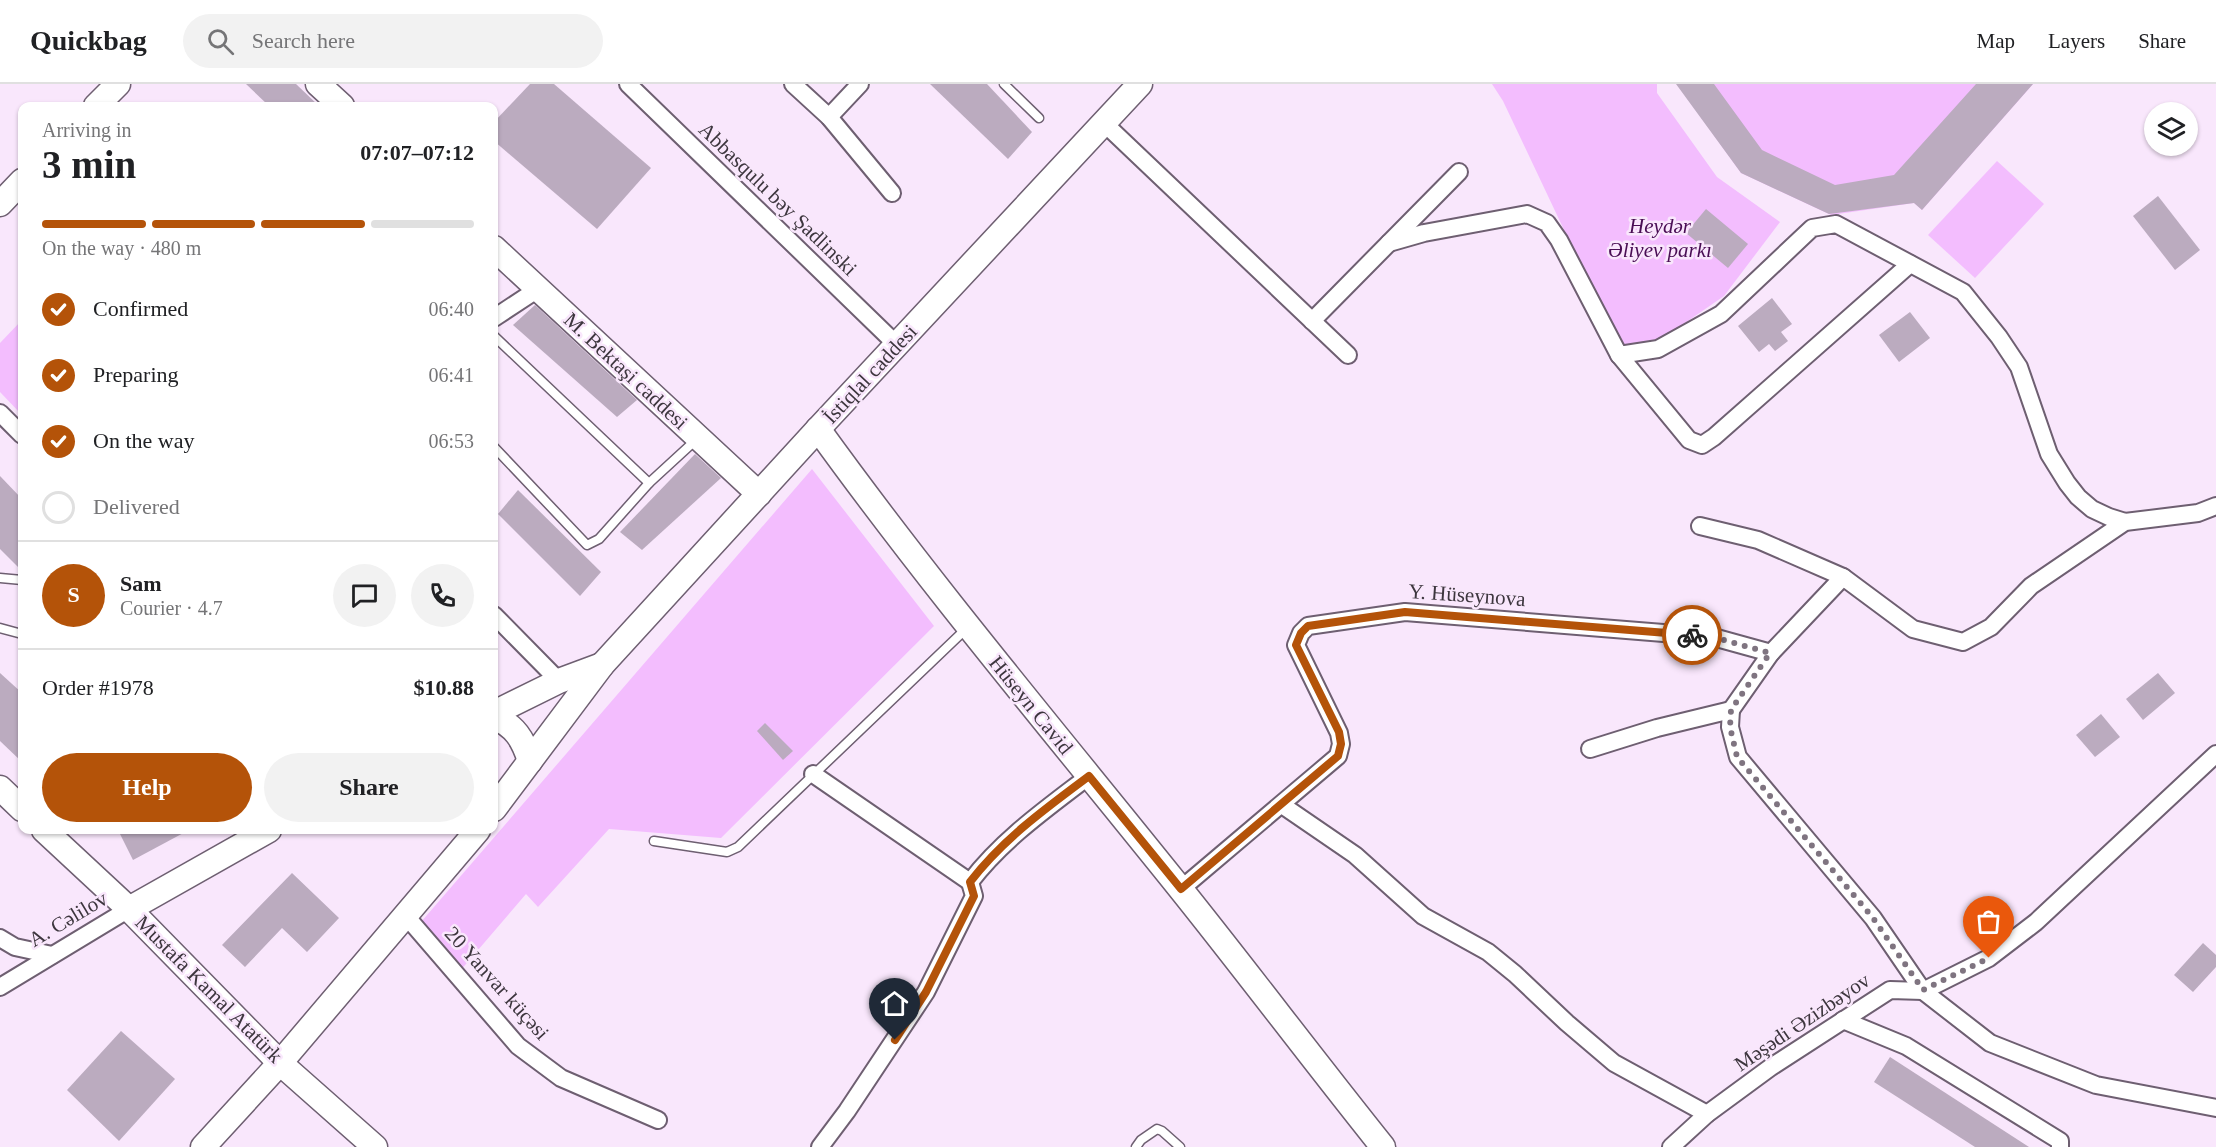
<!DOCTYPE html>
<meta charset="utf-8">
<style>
:root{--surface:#fff;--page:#f2f2f2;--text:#202124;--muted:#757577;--line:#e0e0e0;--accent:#b45309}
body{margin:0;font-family:Georgia,serif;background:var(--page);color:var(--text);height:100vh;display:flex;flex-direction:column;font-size:22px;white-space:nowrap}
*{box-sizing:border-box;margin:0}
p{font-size:20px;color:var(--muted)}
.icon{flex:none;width:33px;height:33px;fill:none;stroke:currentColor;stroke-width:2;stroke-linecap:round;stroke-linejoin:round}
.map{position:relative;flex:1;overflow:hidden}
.sheet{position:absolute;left:18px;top:18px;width:480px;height:732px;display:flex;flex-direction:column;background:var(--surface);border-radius:12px;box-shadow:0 2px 4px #0004}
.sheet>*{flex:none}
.controls{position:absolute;left:2144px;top:18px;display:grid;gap:12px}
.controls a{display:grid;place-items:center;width:54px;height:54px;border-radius:50%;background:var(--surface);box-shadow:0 2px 4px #0004;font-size:30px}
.pin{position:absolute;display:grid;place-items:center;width:51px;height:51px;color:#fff;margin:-62px -26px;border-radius:50% 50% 50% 0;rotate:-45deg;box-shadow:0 0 6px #0007}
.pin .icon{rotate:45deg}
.courier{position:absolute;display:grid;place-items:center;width:60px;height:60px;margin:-30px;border:4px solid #b45309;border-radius:50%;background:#fff;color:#222;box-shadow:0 2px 8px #0007}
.summary em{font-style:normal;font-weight:800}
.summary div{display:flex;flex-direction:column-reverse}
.summary{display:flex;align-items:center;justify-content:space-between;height:102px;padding:0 24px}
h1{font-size:39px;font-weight:800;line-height:45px}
.bar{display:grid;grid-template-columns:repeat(4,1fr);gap:9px 6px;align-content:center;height:72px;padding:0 24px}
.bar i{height:8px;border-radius:4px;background:var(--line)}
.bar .active{background:var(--accent)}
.bar p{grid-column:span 4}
.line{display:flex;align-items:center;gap:15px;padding:0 24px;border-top:2px solid var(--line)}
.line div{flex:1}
.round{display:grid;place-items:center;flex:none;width:63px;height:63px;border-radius:32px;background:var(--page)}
ol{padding:0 24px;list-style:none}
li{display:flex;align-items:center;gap:18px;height:66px}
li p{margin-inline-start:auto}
li .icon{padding:6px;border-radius:50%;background:var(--accent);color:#fff;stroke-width:4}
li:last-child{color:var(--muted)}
li i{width:33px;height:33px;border:3px solid var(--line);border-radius:50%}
.action{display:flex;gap:12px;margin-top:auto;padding:12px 24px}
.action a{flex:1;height:69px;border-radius:36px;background:var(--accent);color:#fff;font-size:24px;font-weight:800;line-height:69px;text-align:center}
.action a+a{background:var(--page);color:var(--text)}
header{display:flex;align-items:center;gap:36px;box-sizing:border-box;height:84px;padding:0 30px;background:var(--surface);border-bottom:2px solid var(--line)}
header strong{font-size:28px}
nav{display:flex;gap:33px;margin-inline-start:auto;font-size:21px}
.search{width:420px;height:54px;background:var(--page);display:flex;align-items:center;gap:15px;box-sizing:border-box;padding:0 21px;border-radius:33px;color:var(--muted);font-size:22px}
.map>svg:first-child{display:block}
.green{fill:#f3bdfe}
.building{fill:#bbabbf}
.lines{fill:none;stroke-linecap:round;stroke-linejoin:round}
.lane-casing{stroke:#6e5f71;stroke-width:11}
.street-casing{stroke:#6e5f71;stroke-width:20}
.secondary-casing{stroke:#6e5f71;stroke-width:27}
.lane{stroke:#fff;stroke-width:8}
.street{stroke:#fff;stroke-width:16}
.secondary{stroke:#fff;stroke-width:24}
.done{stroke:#7f7480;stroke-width:6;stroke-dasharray:0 10.8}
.route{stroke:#b45309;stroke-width:8}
.labels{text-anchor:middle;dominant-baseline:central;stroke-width:5;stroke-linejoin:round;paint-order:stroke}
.street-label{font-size:21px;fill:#3d363e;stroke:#f9e7fc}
.park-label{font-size:21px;font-style:italic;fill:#490d54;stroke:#f9e7fc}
</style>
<header>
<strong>Quickbag</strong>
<div class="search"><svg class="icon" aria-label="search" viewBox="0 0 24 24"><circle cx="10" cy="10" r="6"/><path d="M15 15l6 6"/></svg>Search here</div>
<nav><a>Map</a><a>Layers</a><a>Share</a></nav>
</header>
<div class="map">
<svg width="2216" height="1063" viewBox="0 0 2216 1063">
<rect width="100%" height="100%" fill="#f9e7fc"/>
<!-- green -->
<g class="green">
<polygon points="1492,0 1657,0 1657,9 1717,93 1780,138 1724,212 1627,279 1503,17"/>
<polygon points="1677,0 2033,0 1922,126 1914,119 1831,131 1741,89"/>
<polygon points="1997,77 2044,120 1975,194 1928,151"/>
<polygon points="22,236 22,331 0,308 0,259"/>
<polygon points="812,385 934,542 721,754 609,745 538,823 526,810 460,887 421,838"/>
</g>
<!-- building -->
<g class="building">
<polygon points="246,0 296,0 319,22 269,22"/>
<polygon points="530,0 554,0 651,84 597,145 494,57 494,38"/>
<polygon points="930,0 987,0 1032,48 1008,75"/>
<polygon points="1676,0 1714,0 1762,66 1835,101 1894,91 1976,0 2033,0 1922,126 1914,119 1829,130 1741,89"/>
<polygon points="2158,112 2200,166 2175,186 2133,132"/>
<polygon points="1706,125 1748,160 1728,184 1686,149"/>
<polygon points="1772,214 1792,240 1781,248 1788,257 1775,267 1769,260 1759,268 1738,242"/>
<polygon points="535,221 637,316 617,333 513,241"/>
<polygon points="1910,228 1930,254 1899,278 1879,251"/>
<polygon points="695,370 721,394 642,466 620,448"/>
<polygon points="0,392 22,415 22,487 0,465"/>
<polygon points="518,406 601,488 580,512 498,430"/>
<polygon points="0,589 22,609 22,678 0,657"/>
<polygon points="2158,589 2175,609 2143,636 2126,615"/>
<polygon points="2101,630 2120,653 2095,673 2076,651"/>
<polygon points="765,639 793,667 783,676 757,647"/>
<polygon points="118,746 189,746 133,776"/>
<polygon points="292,789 339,834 307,868 282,844 245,883 222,861"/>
<polygon points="2203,859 2216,871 2216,883 2193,908 2174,891"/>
<polygon points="121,947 175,995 119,1057 67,1006"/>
<polygon points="1890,973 2029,1063 1975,1063 1874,998"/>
</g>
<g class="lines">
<!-- lane casing -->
<g class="lane-casing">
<g id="lane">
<polyline points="1004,0 1039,34"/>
<polyline points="494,252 649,399 698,354"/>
<polyline points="494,363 587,461 599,455 649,399"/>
<polyline points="0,494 22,496"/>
<polyline points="0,544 22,550"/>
<polyline points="654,757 727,768 738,763 968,543"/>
<polyline points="1136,1063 1141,1056 1157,1045 1162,1047 1180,1063"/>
</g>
</g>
<!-- street casing -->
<g class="street-casing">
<g id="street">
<polyline points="628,0 897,261"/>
<polyline points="793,0 829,33 892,109"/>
<polyline points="829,33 860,0"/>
<polyline points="1104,39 1348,271"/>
<polyline points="1389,159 1424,149 1527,130 1547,139 1559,156 1619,271 1658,265 1721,230 1812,144 1836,140 1963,208 1999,253 2019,283 2049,370 2067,399 2078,413 2092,425 2109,433 2125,438"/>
<polyline points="494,234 538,205"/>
<polyline points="1312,237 1459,88"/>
<polyline points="1619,271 1689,356 1702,361 1714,353 1910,180"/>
<polyline points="0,329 22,351"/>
<polyline points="1700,442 1758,456 1843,493"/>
<polyline points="494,531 559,597"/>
<polyline points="1771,569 1843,493 1913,545 1963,558 1991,543 2031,502 2125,438 2198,429 2216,422"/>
<polyline points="1731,626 1730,643 1738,673 1873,834 1923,907 1990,959 2096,1001 2216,1024"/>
<polyline points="1590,665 1657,644 1731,626"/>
<polyline points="813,690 970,798"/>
<polyline points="1282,721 1355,771 1423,832 1488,868 1515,890 1567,939 1614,979 1707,1030"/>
<path d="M 970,798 C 1003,755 1046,725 1089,692"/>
<polyline points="1181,805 1338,672 1341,660 1339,649 1296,561 1301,549 1308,542 1405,528 1713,553 1771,569 1731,626"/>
<polyline points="406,832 518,962 561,994 658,1036"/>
<polyline points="0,854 15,863 52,871"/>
<polyline points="0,903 129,825"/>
<polyline points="1843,936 1906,962 2060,1057 2060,1063"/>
<polyline points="820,1063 847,1027 926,908 974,812 970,798"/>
<polyline points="1671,1063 1707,1030 1771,983 1890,906 1923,907 1989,874 2036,838 2216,670"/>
</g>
</g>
<!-- secondary casing -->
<g class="secondary-casing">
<g id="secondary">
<polyline points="318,0 342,22"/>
<polyline points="96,22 118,0"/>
<polyline points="0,120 22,97"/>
<polyline points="494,164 759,410"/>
<path d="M 818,345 C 932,503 1057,651 1179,803 C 1248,889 1314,977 1383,1063"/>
<polyline points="494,629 559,597 602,581"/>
<path d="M 494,633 C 515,642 523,655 530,677"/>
<polyline points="0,704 22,725"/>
<polyline points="494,725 602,581 818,345 1140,0"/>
<polyline points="44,746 129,825 280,979 375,1063"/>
<polyline points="129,825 269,746"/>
<polyline points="203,1063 280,979 478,746"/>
</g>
</g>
<!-- lane -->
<use href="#lane" class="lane"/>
<!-- street -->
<use href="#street" class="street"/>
<!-- secondary -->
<use href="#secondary" class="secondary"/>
</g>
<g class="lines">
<!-- done -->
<polyline class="done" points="1692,551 1713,553 1770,569 1731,626 1730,643 1737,673 1873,834 1923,906 1989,874"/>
<!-- route -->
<path class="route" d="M 895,956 L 926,908 L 974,812 L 970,798 C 1003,755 1046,724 1089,692 L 1181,805 L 1338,672 L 1341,660 L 1339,648 L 1296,561 L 1301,549 L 1308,542 L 1405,528 L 1692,551"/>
</g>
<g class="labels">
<!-- street labels -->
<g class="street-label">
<text transform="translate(778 115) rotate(44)">Abbasqulu bəy Şadlinski</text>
<text transform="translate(626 287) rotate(43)">M. Bektaşi caddesi</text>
<text transform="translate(870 290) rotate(-47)">İstiqlal caddesi</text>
<text transform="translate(1467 511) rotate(4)">Y. Hüseynova</text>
<text transform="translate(1031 621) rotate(51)">Hüseyn Cavid</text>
<text transform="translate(68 835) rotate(-31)">A. Cəlilov</text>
<text transform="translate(497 899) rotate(48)">20 Yanvar küçəsi</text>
<text transform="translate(209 905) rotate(45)">Mustafa Kamal Atatürk</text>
<text transform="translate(1802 938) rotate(-34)">Məşədi Əzizbəyov</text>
</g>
<!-- park labels -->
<g class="park-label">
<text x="1660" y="142">Heydər<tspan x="1660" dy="24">Əliyev parkı</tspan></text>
</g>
</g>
</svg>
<div class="controls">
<a><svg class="icon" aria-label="layers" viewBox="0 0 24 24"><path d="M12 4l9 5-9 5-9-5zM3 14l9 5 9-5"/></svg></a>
</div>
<div class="pin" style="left:1989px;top:874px;background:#ea580c"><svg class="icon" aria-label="bag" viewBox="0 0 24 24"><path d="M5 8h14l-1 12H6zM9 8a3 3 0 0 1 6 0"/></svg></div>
<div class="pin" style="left:895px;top:956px;background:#1f2937"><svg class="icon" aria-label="home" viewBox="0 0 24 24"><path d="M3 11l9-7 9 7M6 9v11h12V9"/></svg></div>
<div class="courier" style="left:1692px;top:551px"><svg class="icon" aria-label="bike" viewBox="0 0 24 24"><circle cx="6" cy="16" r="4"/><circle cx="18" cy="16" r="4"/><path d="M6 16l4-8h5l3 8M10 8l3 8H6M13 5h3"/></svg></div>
<section class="sheet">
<div class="summary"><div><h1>3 min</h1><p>Arriving in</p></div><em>07:07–07:12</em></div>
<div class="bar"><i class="active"></i><i class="active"></i><i class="active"></i><i></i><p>On the way · 480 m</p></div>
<ol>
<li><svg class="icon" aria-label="check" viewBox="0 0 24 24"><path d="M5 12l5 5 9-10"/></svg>Confirmed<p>06:40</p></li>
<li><svg class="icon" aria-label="check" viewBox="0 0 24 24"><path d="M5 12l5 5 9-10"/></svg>Preparing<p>06:41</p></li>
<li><svg class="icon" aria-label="check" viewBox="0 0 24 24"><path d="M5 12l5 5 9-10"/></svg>On the way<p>06:53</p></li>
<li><i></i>Delivered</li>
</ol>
<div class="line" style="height:108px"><b class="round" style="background:var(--accent);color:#fff">S</b><div><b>Sam</b><p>Courier · 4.7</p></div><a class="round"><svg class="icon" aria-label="chat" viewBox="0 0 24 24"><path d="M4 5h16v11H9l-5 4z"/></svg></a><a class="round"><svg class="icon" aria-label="phone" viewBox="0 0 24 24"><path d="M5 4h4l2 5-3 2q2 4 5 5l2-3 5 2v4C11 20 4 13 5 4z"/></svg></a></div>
<div class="line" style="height:78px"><div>Order #1978</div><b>$10.88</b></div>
<div class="action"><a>Help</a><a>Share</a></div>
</section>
</div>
